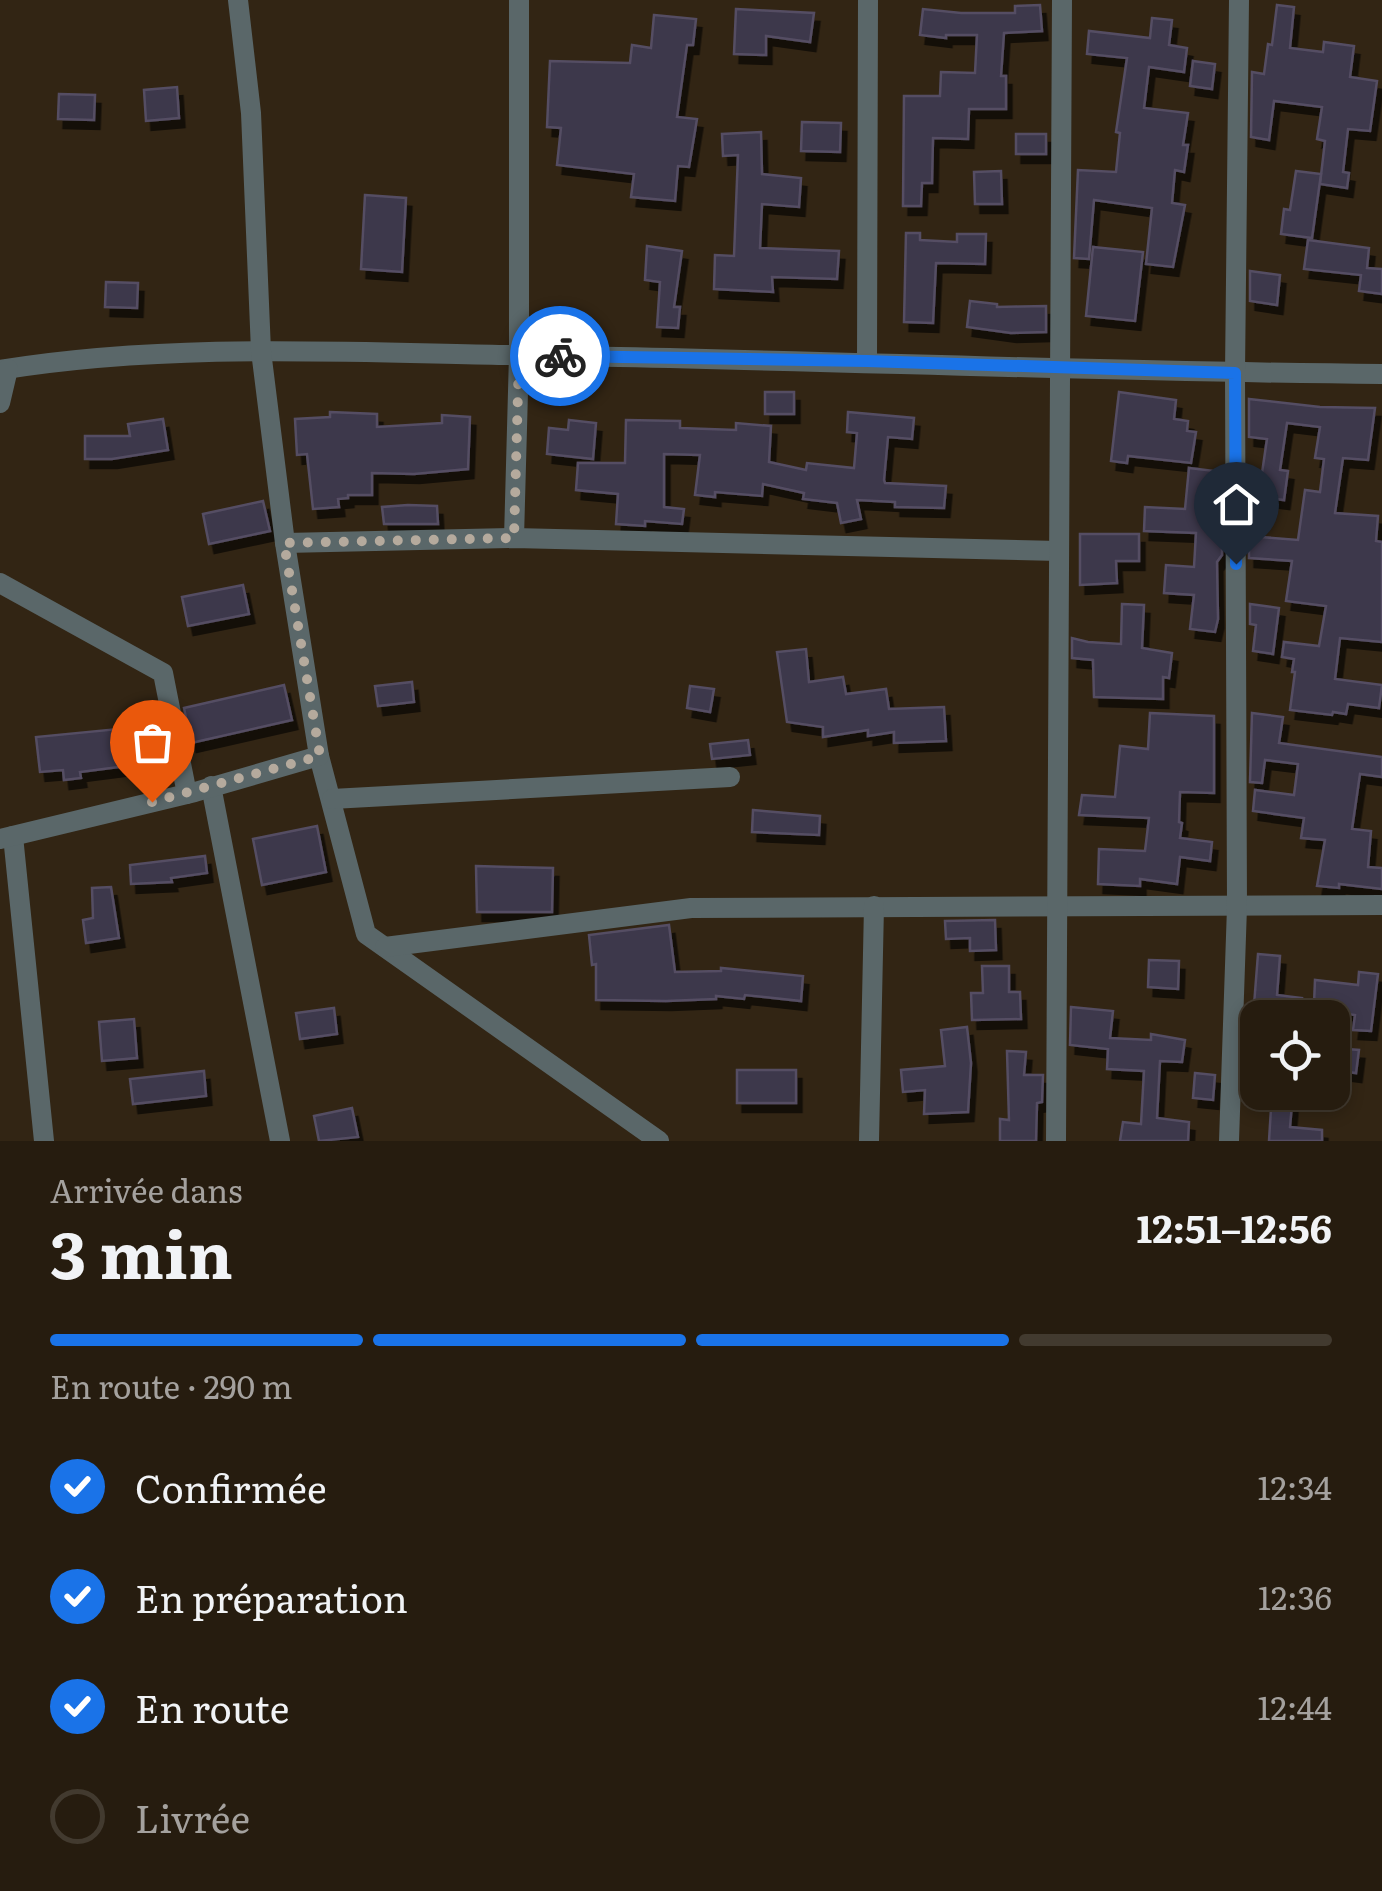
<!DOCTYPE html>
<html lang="fr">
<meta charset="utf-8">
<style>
:root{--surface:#261c0f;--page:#2e2518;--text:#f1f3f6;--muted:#a4a19e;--line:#423a2f;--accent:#1a73e8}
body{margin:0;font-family:Literata,serif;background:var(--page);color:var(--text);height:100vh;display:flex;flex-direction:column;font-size:38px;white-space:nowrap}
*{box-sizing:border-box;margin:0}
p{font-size:32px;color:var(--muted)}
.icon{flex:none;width:55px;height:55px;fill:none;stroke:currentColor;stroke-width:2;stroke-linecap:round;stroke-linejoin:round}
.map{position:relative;height:1141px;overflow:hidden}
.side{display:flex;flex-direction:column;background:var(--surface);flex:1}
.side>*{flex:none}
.buttons{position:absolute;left:1240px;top:1000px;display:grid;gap:20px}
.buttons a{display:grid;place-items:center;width:110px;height:110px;border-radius:20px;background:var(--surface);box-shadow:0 5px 15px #0003,0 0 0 2px var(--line);font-size:50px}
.pin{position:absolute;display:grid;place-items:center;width:85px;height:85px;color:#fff;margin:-102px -42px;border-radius:50% 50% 50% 0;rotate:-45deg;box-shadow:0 0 10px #0007}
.pin .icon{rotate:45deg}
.courier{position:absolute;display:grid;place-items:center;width:100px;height:100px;margin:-50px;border:8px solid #1a73e8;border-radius:50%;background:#fff;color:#222;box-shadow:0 2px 12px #0007}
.overview em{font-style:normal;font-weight:700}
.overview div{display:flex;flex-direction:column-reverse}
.overview{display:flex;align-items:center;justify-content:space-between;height:170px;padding:0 50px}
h1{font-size:65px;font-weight:700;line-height:75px}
.bar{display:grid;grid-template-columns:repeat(4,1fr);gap:15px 10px;align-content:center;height:120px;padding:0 50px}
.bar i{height:12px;border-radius:8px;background:var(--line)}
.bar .active{background:var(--accent)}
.bar p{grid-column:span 4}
ol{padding:0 50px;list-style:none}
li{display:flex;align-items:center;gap:30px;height:110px}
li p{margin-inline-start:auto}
li .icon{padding:10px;border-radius:50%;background:var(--accent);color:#fff;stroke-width:4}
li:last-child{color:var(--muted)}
li i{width:55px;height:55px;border:5px solid var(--line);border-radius:50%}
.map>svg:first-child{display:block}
.building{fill:#3d374b;stroke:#544e63;stroke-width:2.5;filter:url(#shadow)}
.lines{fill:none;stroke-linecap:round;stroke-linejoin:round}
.street{stroke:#5a6769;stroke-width:20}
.done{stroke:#b5aa9d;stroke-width:10;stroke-dasharray:0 18}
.route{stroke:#1a73e8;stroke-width:12}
</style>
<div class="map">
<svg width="1382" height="1141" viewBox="0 0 1382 1141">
<defs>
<filter id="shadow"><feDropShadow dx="5.5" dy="9" stdDeviation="0" flood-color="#0009"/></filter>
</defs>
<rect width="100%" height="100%" fill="#322514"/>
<!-- building -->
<g class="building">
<polygon points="1040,5 1042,31 1004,33 1001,76 1006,76 1006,109 969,109 968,139 933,138 932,183 922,183 921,206 903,206 904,96 940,96 941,72 975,73 977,35 946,35 946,38 920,35 923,9 961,13 1015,13 1015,6"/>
<polygon points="1277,5 1294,7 1290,48 1323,52 1324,42 1354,46 1350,77 1377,81 1370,131 1348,129 1343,172 1349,173 1347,188 1320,184 1325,141 1317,139 1322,107 1274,101 1269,140 1251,137 1252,72 1264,74 1268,44 1272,45"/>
<polygon points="736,9 814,13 810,42 766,36 766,55 734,54"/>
<polygon points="654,15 696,19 693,45 687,45 677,117 697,119 689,167 678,166 675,201 631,197 634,174 557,165 561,128 547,127 550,61 630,63 632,45 651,48"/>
<polygon points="1152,18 1172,20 1169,45 1187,48 1184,72 1149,67 1144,108 1188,113 1183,145 1188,145 1184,172 1175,170 1172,203 1185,205 1173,267 1146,264 1152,208 1094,200 1089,259 1074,258 1078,170 1116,172 1120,133 1116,132 1127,58 1087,54 1089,31 1150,38"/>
<polygon points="1193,61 1215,64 1212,89 1190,86"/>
<polygon points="177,87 179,118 146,121 144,90"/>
<polygon points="59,94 95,95 94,120 58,119"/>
<polygon points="802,122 841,123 840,152 801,151"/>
<polygon points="761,132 762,174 801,178 799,207 762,204 760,248 839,251 837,279 772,277 773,292 714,289 715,255 734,256 738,155 723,156 722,134"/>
<rect x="1016" y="134" width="30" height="20"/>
<polygon points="1001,171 1002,204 975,204 974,172"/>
<polygon points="1296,171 1321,174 1312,238 1281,234 1284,209 1290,210"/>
<polygon points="365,195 406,198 402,272 361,269"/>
<polygon points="906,233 920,233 920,240 957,242 957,234 986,234 985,264 936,263 933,323 904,322"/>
<polygon points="1308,240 1369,248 1367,268 1382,269 1382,294 1359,291 1361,275 1304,269"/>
<polygon points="647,246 682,251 674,307 680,307 678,328 657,327 660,282 645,280"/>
<polygon points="1093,247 1143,252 1135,321 1086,316"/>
<polygon points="1250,271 1280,275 1277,305 1250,301"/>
<polygon points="106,282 138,283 137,308 105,307"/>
<polygon points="970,301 997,304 997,307 1046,306 1046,332 1011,333 967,327"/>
<rect x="765" y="392" width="29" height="22"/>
<polygon points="1119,392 1176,400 1174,419 1188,421 1187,431 1196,432 1191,463 1128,456 1127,463 1111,461"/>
<polygon points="1249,399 1320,407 1375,408 1368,460 1343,458 1335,513 1378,516 1376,541 1382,542 1382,642 1340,638 1335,679 1382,685 1379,708 1348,704 1346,714 1333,712 1332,715 1290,710 1295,672 1292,672 1294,659 1282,657 1284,642 1319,646 1326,606 1286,601 1292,561 1249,558 1249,536 1298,540 1305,490 1320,492 1324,459 1315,458 1320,427 1287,423 1280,470 1288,471 1284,500 1258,497 1258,500 1249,499 1249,472 1262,473 1267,439 1249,437"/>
<polygon points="330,412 377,414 377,427 442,423 442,415 470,417 468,469 414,474 372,473 372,495 348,495 348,498 338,499 339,507 313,509 307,454 297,455 295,419 330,417"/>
<polygon points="848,412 914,418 912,439 888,437 884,480 885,483 946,486 944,508 895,507 895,502 857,500 861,519 841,523 837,503 803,499 804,493 763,484 762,496 715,492 715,497 695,495 700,455 664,454 664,507 684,509 682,524 645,521 645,526 616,524 618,494 576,490 578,463 625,463 626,420 680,421 680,428 736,430 736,423 771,426 769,462 806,470 807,463 854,468 857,433 847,432"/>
<polygon points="163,419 168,450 112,459 85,459 85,436 130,436 128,424"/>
<polygon points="569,420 596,423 593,459 547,454 549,428 568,430"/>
<polygon points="1189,468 1215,471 1212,537 1222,538 1222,555 1217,562 1218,619 1215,632 1190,629 1194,595 1164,593 1166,565 1194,567 1196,533 1144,531 1145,507 1185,509"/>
<polygon points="263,501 270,531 209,544 203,514"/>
<polygon points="408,505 437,506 438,524 384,524 382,507"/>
<polygon points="1080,534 1139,534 1139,561 1116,561 1117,583 1080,585"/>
<polygon points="243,585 249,614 188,626 182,597"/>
<polygon points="1122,604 1144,605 1142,648 1172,653 1169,678 1163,677 1163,699 1094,697 1093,660 1072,658 1072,638 1088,642 1121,644"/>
<polygon points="1250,604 1279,608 1273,654 1253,651 1256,625 1250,624"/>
<polygon points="806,649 809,682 843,677 846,694 886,689 889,709 944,707 946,741 894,743 894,732 868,736 868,730 823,737 823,727 787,722 777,652"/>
<polygon points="412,682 414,702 378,706 375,686"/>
<polygon points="284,685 292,720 191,743 184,708"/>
<polygon points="690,686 714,689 710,712 687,708"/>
<polygon points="1150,713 1214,716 1214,793 1180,792 1179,822 1182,823 1180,838 1212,842 1210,861 1180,857 1177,884 1140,879 1140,886 1098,884 1099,849 1145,851 1149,818 1079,815 1082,795 1115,797 1120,746 1148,749"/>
<polygon points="1252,713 1283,717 1279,743 1382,757 1382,777 1360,774 1352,829 1371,831 1368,867 1382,868 1382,889 1339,884 1339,888 1317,886 1325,840 1301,838 1304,818 1253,811 1255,790 1294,795 1298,764 1265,760 1262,783 1250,782"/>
<polygon points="159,725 168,769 144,772 142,764 80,772 81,778 64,780 63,770 40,772 36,737"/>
<polygon points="748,740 750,755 712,759 710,744"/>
<polygon points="753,810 820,816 819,835 752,832"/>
<polygon points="317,826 326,872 262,885 253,839"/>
<polygon points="205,856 207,873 171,878 172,882 131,884 130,865"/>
<polygon points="476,866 553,868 552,912 477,912"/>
<polygon points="111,887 119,938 86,943 83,920 93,918 92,888"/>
<polygon points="995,920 996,950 970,951 970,938 946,939 945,921"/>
<polygon points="669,925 675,972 721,971 721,968 803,976 801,1001 745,995 744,999 716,996 716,999 666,1001 596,1000 596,964 592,965 589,935"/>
<polygon points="1258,954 1280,956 1277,995 1302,998 1300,1018 1253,1018"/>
<polygon points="1149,960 1179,961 1178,989 1148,987"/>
<polygon points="982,966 1009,966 1009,992 1020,992 1021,1019 972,1020 971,993 983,993"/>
<polygon points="1359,972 1378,974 1371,1031 1353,1030 1355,1015 1331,1012 1332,1005 1314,1004 1315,980 1358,985"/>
<polygon points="1071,1007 1113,1011 1110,1038 1151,1040 1151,1034 1185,1040 1182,1062 1160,1061 1157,1118 1189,1122 1188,1141 1120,1141 1123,1122 1141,1124 1144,1071 1107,1069 1108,1049 1070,1045"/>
<polygon points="334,1008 337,1034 300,1039 296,1013"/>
<polygon points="134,1019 137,1058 102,1061 99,1022"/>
<polygon points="967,1027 971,1063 968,1112 924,1114 925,1090 903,1092 901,1070 945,1066 941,1030"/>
<polygon points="1332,1048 1359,1050 1356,1073 1332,1070"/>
<polygon points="1007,1051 1026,1052 1024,1075 1043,1075 1042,1102 1037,1103 1036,1141 1000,1141 1000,1119 1009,1120"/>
<rect x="737" y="1070" width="59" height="33"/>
<polygon points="204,1071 206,1096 133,1104 130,1079"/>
<polygon points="1195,1073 1215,1075 1213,1100 1193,1098"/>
<polygon points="1272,1092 1293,1092 1290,1127 1322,1130 1322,1141 1269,1141"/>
<polygon points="352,1108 358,1137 319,1141 314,1116"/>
</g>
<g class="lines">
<!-- street -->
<g class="street">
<polyline points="867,361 868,0"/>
<path d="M 0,370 C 166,343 338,352 505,355 C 798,359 1090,372 1382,374"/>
<polyline points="0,403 8,369"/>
<polyline points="514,538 519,355 519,0"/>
<polyline points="285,543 514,538 1059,551"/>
<polyline points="0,583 163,673 187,794"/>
<polyline points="319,756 366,934 659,1141"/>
<polyline points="211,786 280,1141"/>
<polyline points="332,799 730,777"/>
<polyline points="13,836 44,1141"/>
<polyline points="0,839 195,792 319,756 285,543 261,351 251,113 238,0"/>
<polyline points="385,947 691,908 1382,905"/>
<polyline points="869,1141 874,906"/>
<polyline points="1056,1141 1062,0"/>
<polyline points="1229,1141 1237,907 1235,373 1239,0"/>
</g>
</g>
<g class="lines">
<!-- done -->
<polyline class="done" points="152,802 320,756 284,543 514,538 519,355 560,356"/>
<!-- route -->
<polyline class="route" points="560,356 867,361 1235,373 1236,564"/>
</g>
</svg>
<div class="buttons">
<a><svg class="icon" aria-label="locate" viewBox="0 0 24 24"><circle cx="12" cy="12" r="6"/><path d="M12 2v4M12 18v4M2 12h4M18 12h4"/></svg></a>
</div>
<div class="pin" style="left:152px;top:802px;background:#ea580c"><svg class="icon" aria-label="bag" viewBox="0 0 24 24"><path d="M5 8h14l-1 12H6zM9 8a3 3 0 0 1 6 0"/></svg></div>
<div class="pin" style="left:1236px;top:564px;background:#1f2937"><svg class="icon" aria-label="home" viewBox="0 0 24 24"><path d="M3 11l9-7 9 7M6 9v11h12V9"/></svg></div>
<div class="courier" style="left:560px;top:356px"><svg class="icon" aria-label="bike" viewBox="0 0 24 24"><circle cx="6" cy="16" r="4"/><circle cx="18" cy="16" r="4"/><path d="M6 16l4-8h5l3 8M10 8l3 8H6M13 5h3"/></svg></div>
</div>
<section class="side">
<div class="overview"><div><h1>3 min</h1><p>Arrivée dans</p></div><em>12:51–12:56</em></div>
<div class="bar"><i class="active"></i><i class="active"></i><i class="active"></i><i></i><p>En route · 290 m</p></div>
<ol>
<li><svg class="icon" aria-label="check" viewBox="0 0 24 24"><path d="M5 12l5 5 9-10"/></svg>Confirmée<p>12:34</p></li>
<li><svg class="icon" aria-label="check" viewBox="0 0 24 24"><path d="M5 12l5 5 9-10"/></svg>En préparation<p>12:36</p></li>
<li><svg class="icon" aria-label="check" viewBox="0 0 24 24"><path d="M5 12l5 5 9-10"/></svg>En route<p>12:44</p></li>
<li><i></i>Livrée</li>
</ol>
</section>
